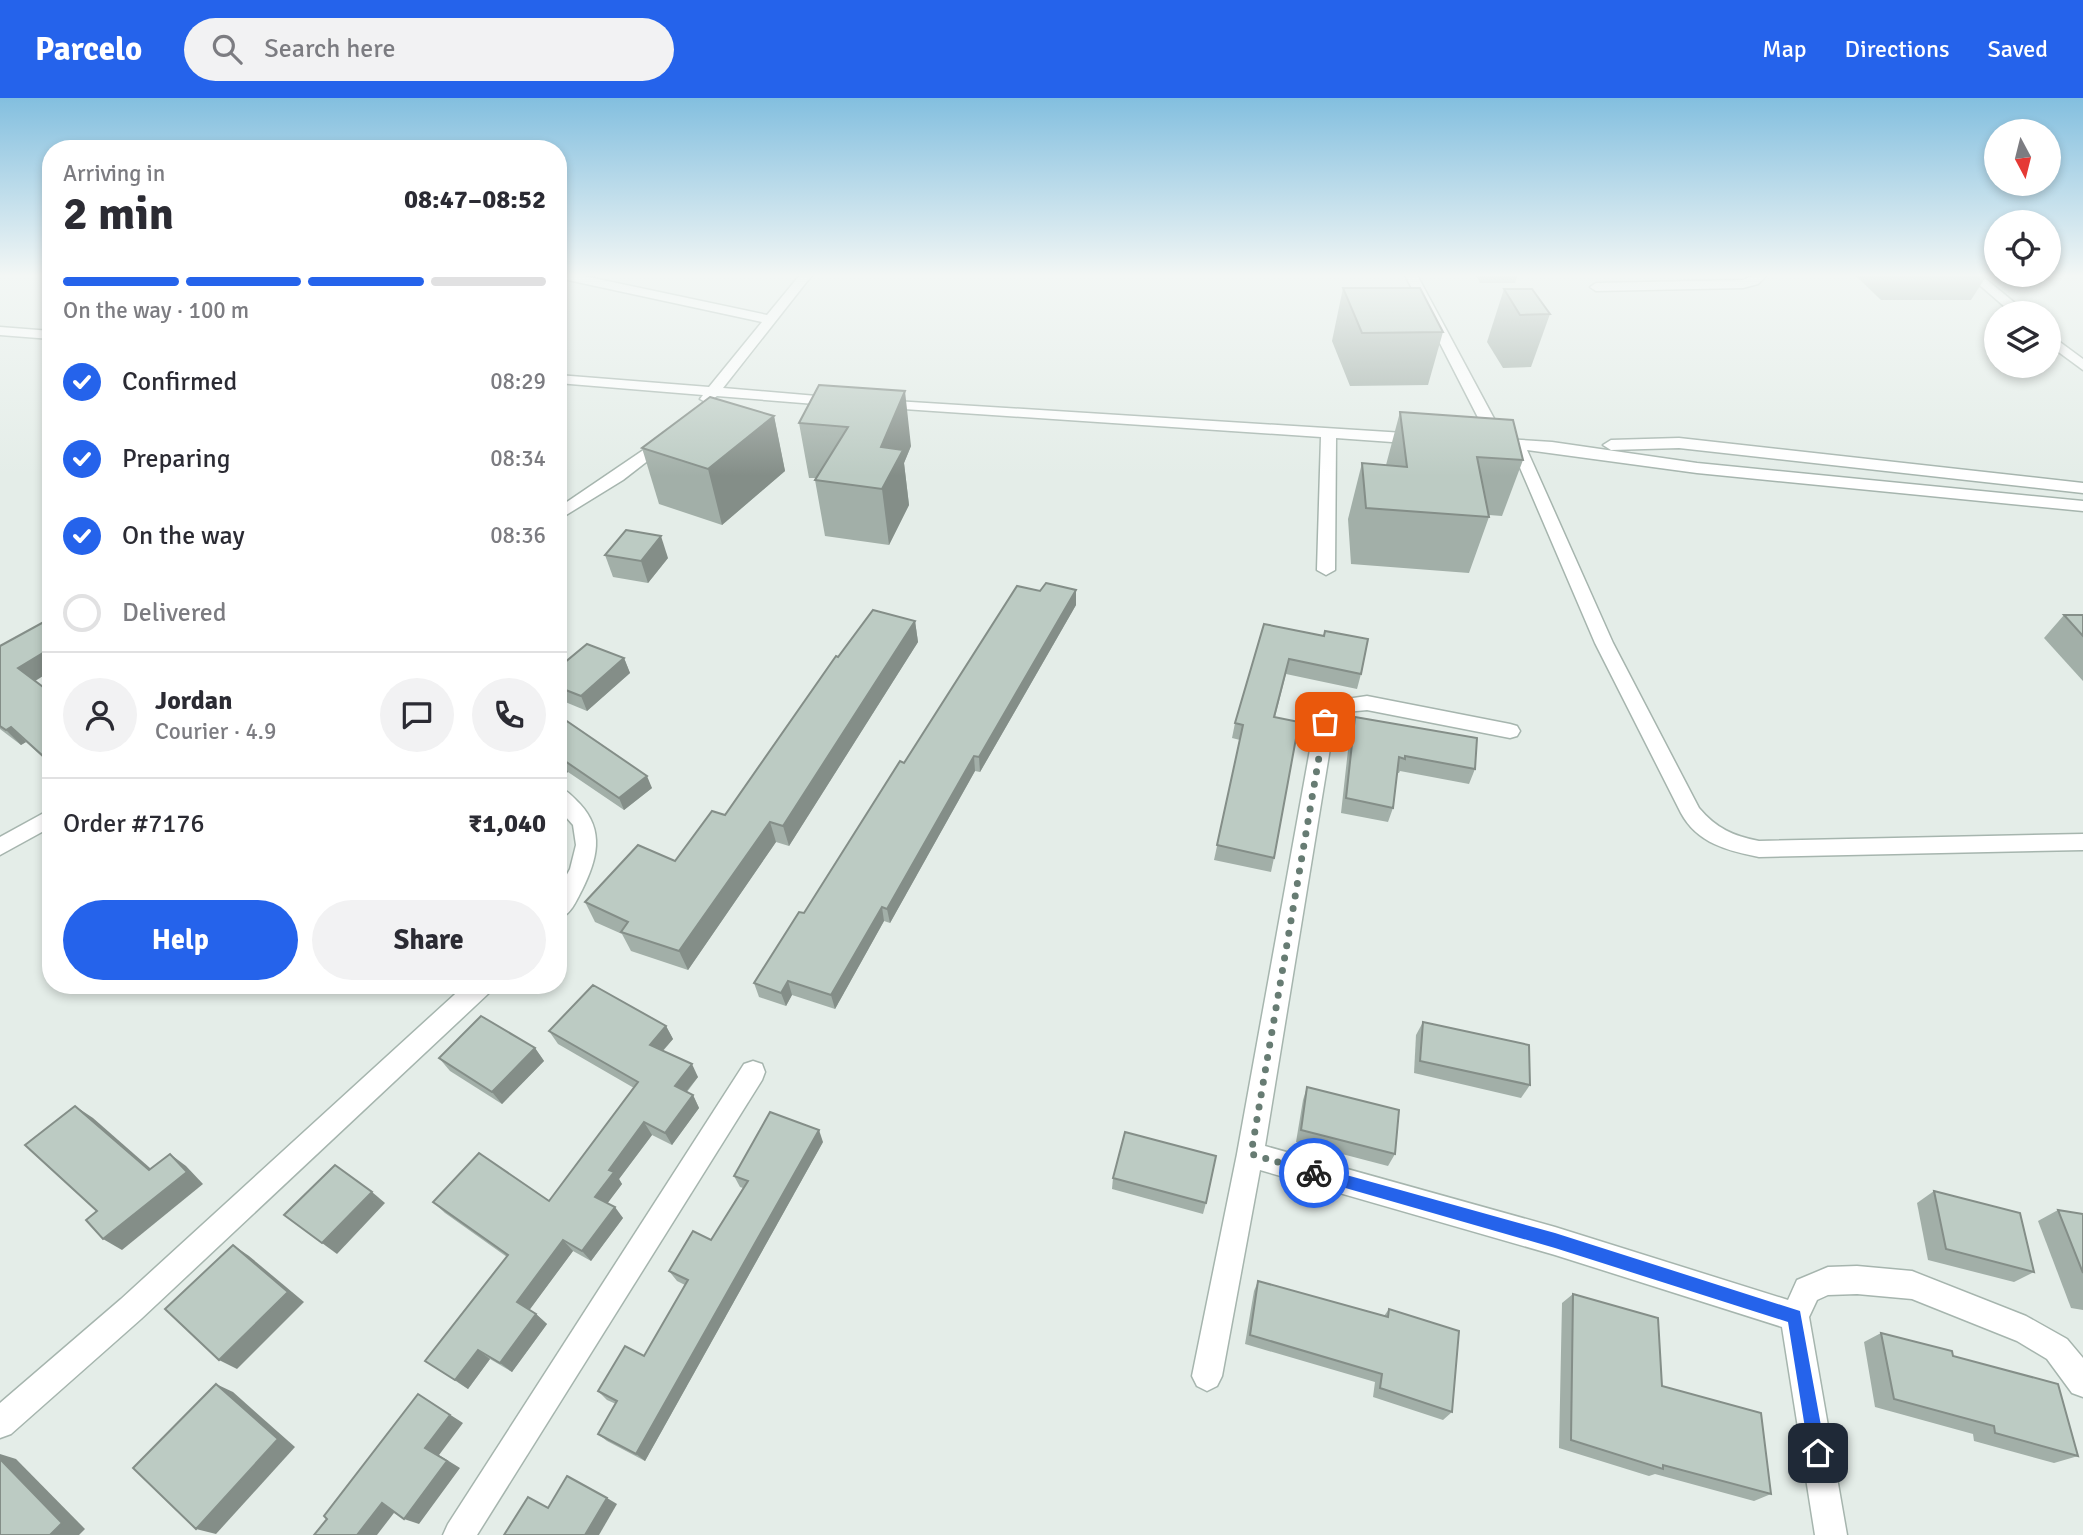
<!DOCTYPE html>
<meta charset="utf-8">
<style>
:root{--surface:#fff;--page:#f2f2f3;--text:#2b2b33;--muted:#7c7c81;--line:#e1e1e2;--accent:#2563eb}
body{margin:0;font-family:Signika,sans-serif;background:var(--page);color:var(--text);height:100vh;display:flex;flex-direction:column;font-size:26px;white-space:nowrap}
*{box-sizing:border-box;margin:0}
p{font-size:23px;color:var(--muted)}
.icon{flex:none;width:38px;height:38px;fill:none;stroke:currentColor;stroke-width:2;stroke-linecap:round;stroke-linejoin:round}
.map{position:relative;flex:1;overflow:hidden}
.sheet{position:absolute;left:42px;top:42px;width:525px;height:854px;display:flex;flex-direction:column;background:var(--surface);border-radius:28px;box-shadow:0 4px 10px #0003}
.sheet>*{flex:none}
.needle{width:46px;rotate:173deg}
.controls{position:absolute;left:1984px;top:21px;display:grid;gap:14px}
.controls a{display:grid;place-items:center;width:77px;height:77px;border-radius:50%;background:var(--surface);box-shadow:0 4px 10px #0003;font-size:35px}
.pin{position:absolute;display:grid;place-items:center;width:60px;height:60px;color:#fff;margin:-30px;border-radius:14px;box-shadow:0 4px 10px #0006}
.courier{position:absolute;display:grid;place-items:center;width:70px;height:70px;margin:-35px;border:5px solid #2563eb;border-radius:50%;background:#fff;color:#222;box-shadow:0 2px 9px #0007}
.headline em{font-style:normal;font-weight:700}
.headline div{display:flex;flex-direction:column-reverse}
.headline{display:flex;align-items:center;justify-content:space-between;height:119px;padding:0 21px}
h1{font-size:46px;font-weight:700;line-height:52px}
.bar{display:grid;grid-template-columns:repeat(4,1fr);gap:10px 7px;align-content:center;height:84px;padding:0 21px}
.bar i{height:9px;border-radius:5px;background:var(--line)}
.bar .on{background:var(--accent)}
.bar p{grid-column:span 4}
.line{display:flex;align-items:center;gap:18px;padding:0 21px;border-top:2px solid var(--line)}
.line div{flex:1}
.round{display:grid;place-items:center;flex:none;width:74px;height:74px;border-radius:37px;background:var(--page)}
ol{padding:0 21px;list-style:none}
li{display:flex;align-items:center;gap:21px;height:77px}
li p{margin-inline-start:auto}
li .icon{padding:7px;border-radius:50%;background:var(--accent);color:#fff;stroke-width:4}
li:last-child{color:var(--muted)}
li i{width:38px;height:38px;border:4px solid var(--line);border-radius:50%}
.primary-button{display:flex;gap:14px;margin-top:auto;padding:14px 21px}
.primary-button a{flex:1;height:80px;border-radius:42px;background:var(--accent);color:#fff;font-size:28px;font-weight:700;line-height:80px;text-align:center}
.primary-button a+a{background:var(--page);color:var(--text)}
header{display:flex;align-items:center;gap:42px;box-sizing:border-box;height:98px;padding:0 35px;background:var(--accent);color:#fff}
header strong{font-size:33px}
nav{display:flex;gap:38px;margin-inline-start:auto;font-size:24px}
.search{width:490px;height:63px;background:var(--page);display:flex;align-items:center;gap:18px;box-sizing:border-box;padding:0 24px;border-radius:38px;color:var(--muted);font-size:26px}
.map>svg:first-child{display:block}
.lines{fill:none;stroke-linecap:round;stroke-linejoin:round}
.minor-casing{stroke:#a6b5ae;stroke-width:3}
.minor{fill:#fff;fill-rule:evenodd}
.wall{fill:#a2afa8}
.shaded-wall{fill:#848e88}
.building{fill:#bccbc3;stroke:#848e88;stroke-width:2}
.route{fill:#2563eb}
.done{stroke:#677c73;stroke-width:7;stroke-dasharray:0 12.6}
</style>
<header>
<strong>Parcelo</strong>
<div class="search"><svg class="icon" aria-label="search" viewBox="0 0 24 24"><circle cx="10" cy="10" r="6"/><path d="M15 15l6 6"/></svg>Search here</div>
<nav><a>Map</a><a>Directions</a><a>Saved</a></nav>
</header>
<div class="map">
<svg width="2083" height="1437" viewBox="0 0 2083 1437">
<rect width="100%" height="100%" fill="#e4ede8"/>
<g class="lines">
<!-- minor casing -->
<g class="minor-casing">
<g id="minor">
<polygon points="558,177 579,177 767,217 800,177 812,177 723,290 840,300 847,304 840,308 717,298 707,305 700,301 703,297 558,285 558,277 709,289 762,224 563,181"/>
<path d="M 1405,177 L 1417,177 L 1505,341 L 1552,344 L 1697,365 L 2083,403 L 2083,413 L 1697,375 L 1527,352 L 1613,545 L 1699,710 C 1716,730 1733,738 1759,743 L 2083,736 L 2083,752 L 1759,759 C 1728,753 1697,745 1681,715 L 1595,545 L 1512,351 L 1490,350 L 1482,345 L 1489,341 Z"/>
<polygon points="1754,177 1767,177 1758,186 1743,190 1596,193 1590,189 1596,185 1743,182"/>
<polygon points="1968,177 1981,177 2027,215 2012,215"/>
<polygon points="0,229 51,233 51,241 0,237"/>
<polygon points="2049,236 2083,261 2083,272 2049,247"/>
<polygon points="879,302 1420,336 1428,341 1420,346 1336,340 1335,472 1326,477 1317,472 1321,339 874,309 872,306"/>
<polygon points="667,336 675,341 672,344 623,382 558,422 558,410"/>
<polygon points="1679,340 2083,385 2083,395 1679,350 1611,352 1603,347 1611,342"/>
<polygon points="1367,598 1510,626 1517,628 1520,633 1517,638 1510,640 1367,612 1346,614 1334,626 1265,1048 1555,1129 1788,1202 1797,1182 1828,1169 1857,1168 1912,1173 2026,1218 2067,1241 2083,1260 2083,1299 2072,1295 2047,1261 2017,1243 1912,1201 1857,1196 1828,1197 1817,1202 1809,1219 1847,1437 1815,1437 1782,1229 1555,1157 1260,1072 1222,1278 1217,1288 1207,1293 1197,1288 1192,1278 1237,1056 1315,624 1333,603"/>
<path d="M 558,689 C 567,692 573,699 580,706 C 605,733 597,762 582,792 C 576,803 571,817 558,821 L 558,793 L 570,771 L 576,747 L 573,727 L 558,710 Z"/>
<polygon points="51,711 51,729 0,757 0,739"/>
<polygon points="465,887 494,887 490,894 141,1221 11,1336 0,1340 0,1305 121,1201"/>
<polygon points="753,963 762,966 765,974 762,982 477,1437 443,1437 448,1426 744,966"/>
</g>
</g>
<!-- minor -->
<use href="#minor" class="minor"/>
</g>
<!-- wall -->
<g class="wall">
<polygon points="1476,177 1518,177 1515,185 1480,185"/>
<polygon points="1855,177 1987,177 1971,202 1881,202"/>
<polygon points="1343,190 1443,234 1428,287 1350,288 1332,243"/>
<polygon points="1504,191 1550,216 1531,269 1503,270 1487,244"/>
<polygon points="819,287 911,348 904,365 909,407 889,447 825,438 815,382 816,380 809,380 799,325"/>
<polygon points="1400,314 1523,362 1502,418 1489,417 1489,419 1469,475 1351,466 1348,421 1362,365 1386,367"/>
<polygon points="774,318 785,373 722,427 659,406 642,350"/>
<polygon points="605,457 668,460 648,485 613,479"/>
<polygon points="1076,492 1076,507 980,674 975,673 890,825 884,823 835,911 792,897 786,908 759,899 754,885 804,815 904,665 1040,493"/>
<polygon points="2064,517 2083,517 2083,583 2044,540"/>
<polygon points="915,523 918,544 789,748 776,744 688,872 631,853 622,836 595,824 585,804 675,763 725,717 838,559"/>
<polygon points="1264,526 1361,576 1357,591 1286,576 1275,619 1274,760 1271,774 1214,762 1240,642 1232,640 1235,625"/>
<polygon points="0,548 35,583 51,595 51,667 26,644 21,647 0,631"/>
<polygon points="624,560 630,575 587,613 558,601 558,570"/>
<polygon points="558,617 652,690 624,712 568,674 561,679 558,677"/>
<polygon points="1355,619 1475,671 1469,686 1400,673 1399,675 1397,675 1393,710 1388,724 1341,715 1350,634"/>
<polygon points="1423,924 1530,987 1521,1000 1414,975 1416,937"/>
<polygon points="666,928 673,941 663,953 698,979 687,994 693,997 699,1010 672,1047 652,1037 619,1081 622,1086 607,1105 623,1120 591,1163 573,1153 529,1212 536,1216 547,1226 512,1274 490,1261 468,1291 425,1263 507,1159 445,1115 433,1104 549,1103 634,990 558,946 549,933"/>
<polygon points="535,950 544,963 502,1006 450,973 439,960"/>
<polygon points="1307,989 1395,1056 1388,1068 1296,1044 1303,1002"/>
<polygon points="823,1044 645,1363 607,1343 598,1336 616,1306 607,1302 598,1293 644,1258 685,1187 677,1183 669,1173 711,1142 743,1090 740,1089 734,1078"/>
<polygon points="1113,1080 1206,1105 1203,1116 1112,1091"/>
<polygon points="1934,1093 2034,1174 2014,1184 1928,1162 1917,1105"/>
<polygon points="2058,1112 2083,1116 2083,1212 2071,1210 2038,1123"/>
<polygon points="1258,1183 1384,1218 1389,1211 1452,1314 1443,1322 1373,1299 1375,1284 1245,1246 1254,1193"/>
<polygon points="1573,1196 1662,1288 1771,1396 1754,1403 1655,1376 1649,1378 1559,1350 1562,1205"/>
<polygon points="1881,1235 1953,1258 2078,1358 2054,1365 1974,1343 1973,1336 1875,1309 1864,1244"/>
</g>
<!-- shaded-wall -->
<g class="shaded-wall">
<polygon points="905,293 911,348 904,365 909,407 889,447 882,391 881,349"/>
<polygon points="774,318 785,373 722,427 708,371"/>
<polygon points="661,438 668,460 648,485 641,463"/>
<polygon points="1076,492 1076,507 980,674 979,659"/>
<polygon points="915,523 918,544 789,748 783,728"/>
<polygon points="51,550 51,573 32,585 18,570"/>
<polygon points="624,560 630,575 587,613 581,598"/>
<polygon points="11,629 26,644 21,647 6,632"/>
<polygon points="51,653 51,666 43,658"/>
<polygon points="974,658 975,673 890,825 887,811"/>
<polygon points="562,661 568,674 561,679 558,674 558,664"/>
<polygon points="647,678 652,690 624,712 619,700"/>
<polygon points="770,724 776,744 688,872 679,853"/>
<polygon points="882,809 884,823 835,911 831,897"/>
<polygon points="788,883 792,897 786,908 781,895"/>
<polygon points="666,928 673,941 657,959 650,947"/>
<polygon points="535,950 544,963 502,1006 492,994"/>
<polygon points="692,966 698,979 681,1000 675,988"/>
<polygon points="693,997 699,1010 672,1047 665,1035"/>
<polygon points="75,1008 93,1020 166,1084 149,1072"/>
<polygon points="644,1024 652,1037 619,1081 622,1086 604,1110 595,1099 609,1072"/>
<polygon points="819,1032 823,1044 645,1363 636,1356"/>
<polygon points="170,1056 186,1068 203,1086 122,1152 103,1141"/>
<polygon points="372,1094 385,1105 337,1156 322,1145"/>
<polygon points="615,1109 623,1120 591,1163 582,1153"/>
<polygon points="563,1142 573,1153 528,1214 517,1204"/>
<polygon points="233,1147 249,1158 304,1204 237,1271 219,1262"/>
<polygon points="536,1216 547,1226 512,1274 500,1265"/>
<polygon points="478,1252 490,1261 468,1291 455,1282"/>
<polygon points="216,1286 233,1294 295,1349 216,1436 196,1431"/>
<polygon points="418,1296 463,1325 439,1357 460,1370 419,1426 404,1421 425,1350"/>
<polygon points="0,1356 16,1361 85,1431 79,1437 50,1437 0,1361"/>
<polygon points="607,1400 617,1406 599,1437 585,1437"/>
<polygon points="382,1405 397,1411 377,1437 357,1437"/>
</g>
<!-- building -->
<g class="building">
<polygon points="1343,190 1420,190 1443,234 1362,235"/>
<polygon points="1504,191 1532,191 1550,216 1520,217"/>
<polygon points="819,287 905,293 881,349 903,352 882,391 815,382 848,329 799,325"/>
<polygon points="710,299 774,318 708,371 642,350"/>
<polygon points="1400,314 1513,322 1523,362 1477,359 1489,419 1366,410 1362,365 1407,369"/>
<polygon points="626,432 661,438 641,463 605,457"/>
<polygon points="1046,485 1076,492 979,659 974,658 887,811 882,809 831,897 788,883 781,895 754,885 799,814 804,815 900,663 904,665 1017,488 1040,493"/>
<polygon points="873,512 915,523 783,728 770,724 679,853 621,834 628,824 585,804 638,747 675,763 712,713 725,717 836,558 838,559"/>
<polygon points="2064,517 2083,517 2083,538"/>
<polygon points="51,520 51,550 18,570 51,595 51,653 43,658 11,629 6,632 0,628 0,548"/>
<polygon points="1264,526 1324,538 1325,533 1368,541 1361,576 1289,561 1274,619 1299,624 1274,760 1217,747 1243,627 1235,625"/>
<polygon points="587,546 624,560 581,598 558,589 558,570"/>
<polygon points="558,617 647,678 619,700 562,661 558,664"/>
<polygon points="1355,619 1477,640 1475,671 1405,658 1405,661 1399,659 1393,710 1346,700"/>
<polygon points="593,887 666,928 650,947 692,966 675,988 693,997 665,1035 644,1024 609,1072 614,1074 595,1099 615,1109 582,1153 563,1142 517,1204 536,1216 500,1265 478,1252 455,1282 425,1263 508,1157 433,1104 479,1055 549,1103 638,984 549,933"/>
<polygon points="481,918 535,950 492,994 439,960"/>
<polygon points="1423,924 1529,947 1530,987 1420,963"/>
<polygon points="1307,989 1399,1012 1395,1056 1301,1032"/>
<polygon points="75,1008 149,1072 170,1056 187,1074 103,1141 86,1122 97,1113 25,1047"/>
<polygon points="770,1014 819,1032 636,1356 598,1336 617,1303 598,1293 625,1248 644,1258 688,1182 669,1173 693,1133 711,1142 748,1083 734,1078"/>
<polygon points="1125,1034 1216,1058 1206,1105 1113,1080"/>
<polygon points="335,1067 372,1094 322,1145 284,1117"/>
<polygon points="1934,1093 2020,1115 2034,1174 1946,1151"/>
<polygon points="2058,1112 2083,1116 2083,1175"/>
<polygon points="233,1147 288,1194 219,1262 165,1211"/>
<polygon points="1258,1183 1388,1219 1389,1211 1459,1233 1452,1314 1380,1290 1382,1276 1250,1237"/>
<polygon points="1573,1196 1658,1220 1662,1288 1761,1315 1771,1396 1663,1367 1663,1371 1571,1342"/>
<polygon points="1881,1235 1952,1253 1953,1258 2058,1286 2078,1358 1995,1335 1994,1328 1894,1301"/>
<polygon points="216,1286 278,1341 196,1431 133,1370"/>
<polygon points="418,1296 450,1317 425,1350 447,1363 404,1421 382,1405 357,1437 314,1437 327,1421 324,1418"/>
<polygon points="0,1361 62,1425 50,1437 0,1437"/>
<polygon points="567,1378 607,1400 585,1437 504,1437 528,1399 548,1410"/>
</g>
<!-- sky -->
<linearGradient id="sky" x2="0" y2="1"><stop stop-color="#83bfdf"/><stop offset="0.47" stop-color="#f3f7f5"/><stop offset="1" stop-color="#f3f7f5" stop-opacity="0"/></linearGradient>
<rect width="2083" height="378" fill="url(#sky)"/>
<!-- route -->
<polygon class="route" points="1314,1068 1555,1135 1800,1213 1826,1355 1823,1361 1818,1364 1812,1361 1809,1355 1788,1224 1555,1150 1314,1081 1307,1075"/>
<g class="lines">
<!-- done -->
<polyline class="done" points="1314,1075 1251,1056 1325,624"/>
</g>
</svg>
<div class="controls">
<a><svg class="needle" viewBox="-14 -14 28 28"><path d="M0-13l5 13h-10z" fill="#e53935"/><path d="M0 13l5-13h-10z" fill="#7c7c81"/></svg></a>
<a><svg class="icon" aria-label="locate" viewBox="0 0 24 24"><circle cx="12" cy="12" r="6"/><path d="M12 2v4M12 18v4M2 12h4M18 12h4"/></svg></a>
<a><svg class="icon" aria-label="layers" viewBox="0 0 24 24"><path d="M12 4l9 5-9 5-9-5zM3 14l9 5 9-5"/></svg></a>
</div>
<div class="pin" style="left:1325px;top:624px;background:#ea580c"><svg class="icon" aria-label="bag" viewBox="0 0 24 24"><path d="M5 8h14l-1 12H6zM9 8a3 3 0 0 1 6 0"/></svg></div>
<div class="pin" style="left:1818px;top:1355px;background:#1f2937"><svg class="icon" aria-label="home" viewBox="0 0 24 24"><path d="M3 11l9-7 9 7M6 9v11h12V9"/></svg></div>
<div class="courier" style="left:1314px;top:1075px"><svg class="icon" aria-label="bike" viewBox="0 0 24 24"><circle cx="6" cy="16" r="4"/><circle cx="18" cy="16" r="4"/><path d="M6 16l4-8h5l3 8M10 8l3 8H6M13 5h3"/></svg></div>
<section class="sheet">
<div class="headline"><div><h1>2 min</h1><p>Arriving in</p></div><em>08:47–08:52</em></div>
<div class="bar"><i class="on"></i><i class="on"></i><i class="on"></i><i></i><p>On the way · 100 m</p></div>
<ol>
<li><svg class="icon" aria-label="check" viewBox="0 0 24 24"><path d="M5 12l5 5 9-10"/></svg>Confirmed<p>08:29</p></li>
<li><svg class="icon" aria-label="check" viewBox="0 0 24 24"><path d="M5 12l5 5 9-10"/></svg>Preparing<p>08:34</p></li>
<li><svg class="icon" aria-label="check" viewBox="0 0 24 24"><path d="M5 12l5 5 9-10"/></svg>On the way<p>08:36</p></li>
<li><i></i>Delivered</li>
</ol>
<div class="line" style="height:126px"><a class="round"><svg class="icon" aria-label="person" viewBox="0 0 24 24"><circle cx="12" cy="8" r="4"/><path d="M4 21q1-7 8-7t8 7"/></svg></a><div><b>Jordan</b><p>Courier · 4.9</p></div><a class="round"><svg class="icon" aria-label="chat" viewBox="0 0 24 24"><path d="M4 5h16v11H9l-5 4z"/></svg></a><a class="round"><svg class="icon" aria-label="phone" viewBox="0 0 24 24"><path d="M5 4h4l2 5-3 2q2 4 5 5l2-3 5 2v4C11 20 4 13 5 4z"/></svg></a></div>
<div class="line" style="height:91px"><div>Order #7176</div><b>₹1,040</b></div>
<div class="primary-button"><a>Help</a><a>Share</a></div>
</section>
</div>
